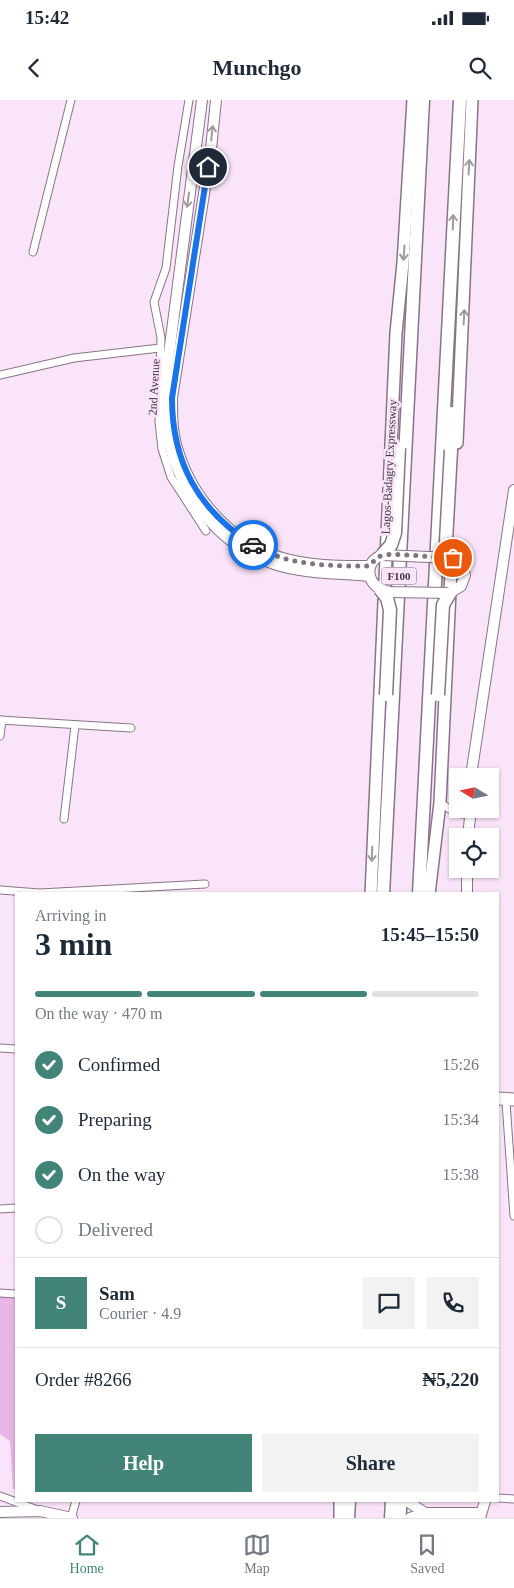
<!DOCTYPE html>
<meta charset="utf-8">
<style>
:root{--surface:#fff;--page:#f2f2f3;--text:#1f2937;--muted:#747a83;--line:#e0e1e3;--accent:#428578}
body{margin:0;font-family:"Times New Roman",serif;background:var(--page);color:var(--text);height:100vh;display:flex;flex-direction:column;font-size:19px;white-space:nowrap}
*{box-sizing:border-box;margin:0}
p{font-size:16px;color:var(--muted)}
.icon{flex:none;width:28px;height:28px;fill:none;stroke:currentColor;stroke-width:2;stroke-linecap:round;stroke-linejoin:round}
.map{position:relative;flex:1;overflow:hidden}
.panel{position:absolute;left:15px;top:792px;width:484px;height:610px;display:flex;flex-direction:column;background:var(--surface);border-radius:0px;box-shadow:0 1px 4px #0004}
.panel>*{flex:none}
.needle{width:32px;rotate:280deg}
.fabs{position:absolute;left:449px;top:668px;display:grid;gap:10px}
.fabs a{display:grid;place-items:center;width:50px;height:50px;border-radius:0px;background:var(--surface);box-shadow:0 1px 4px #0004;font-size:25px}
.pin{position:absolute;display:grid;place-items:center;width:42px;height:42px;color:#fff;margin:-21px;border:2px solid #fff;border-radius:50%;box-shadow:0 1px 5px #0007}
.courier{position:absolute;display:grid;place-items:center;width:50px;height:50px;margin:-25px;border:4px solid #1a73e8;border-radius:50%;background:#fff;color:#222;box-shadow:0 1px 6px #0007}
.summary em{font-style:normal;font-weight:800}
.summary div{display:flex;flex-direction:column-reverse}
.summary{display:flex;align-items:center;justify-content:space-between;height:85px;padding:0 20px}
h1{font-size:32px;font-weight:800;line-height:38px}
.bar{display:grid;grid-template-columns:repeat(4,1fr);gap:8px 5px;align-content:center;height:60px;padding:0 20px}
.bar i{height:6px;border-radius:4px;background:var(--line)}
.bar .active{background:var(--accent)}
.bar p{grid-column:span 4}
.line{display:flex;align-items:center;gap:12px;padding:0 20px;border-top:1px solid var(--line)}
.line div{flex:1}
.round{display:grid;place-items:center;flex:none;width:52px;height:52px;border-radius:0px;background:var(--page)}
ol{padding:0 20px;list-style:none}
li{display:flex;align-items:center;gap:15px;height:55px}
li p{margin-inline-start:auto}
li .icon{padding:5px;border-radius:50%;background:var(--accent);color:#fff;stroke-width:4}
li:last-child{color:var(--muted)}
li i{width:28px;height:28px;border:2px solid var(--line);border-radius:50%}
.action{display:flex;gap:10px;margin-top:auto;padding:10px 20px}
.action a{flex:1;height:58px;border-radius:0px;background:var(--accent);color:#fff;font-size:20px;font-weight:800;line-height:58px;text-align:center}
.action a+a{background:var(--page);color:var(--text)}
.status{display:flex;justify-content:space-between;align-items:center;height:35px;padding:0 25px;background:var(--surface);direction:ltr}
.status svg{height:14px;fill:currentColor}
header{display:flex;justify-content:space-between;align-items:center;height:65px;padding:0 20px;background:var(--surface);font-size:22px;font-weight:800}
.tabs{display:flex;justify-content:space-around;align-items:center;height:70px;border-top:1px solid var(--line);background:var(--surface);font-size:14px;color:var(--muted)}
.tabs a{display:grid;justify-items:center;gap:2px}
.tabs .active{color:var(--accent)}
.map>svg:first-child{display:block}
.green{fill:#e8b7e6}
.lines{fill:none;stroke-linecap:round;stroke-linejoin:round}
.street-casing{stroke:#887487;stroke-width:9}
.secondary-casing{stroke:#887487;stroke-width:12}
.primary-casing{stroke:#887487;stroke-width:14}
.highway-casing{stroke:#887487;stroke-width:15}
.street{stroke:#fff;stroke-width:7}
.secondary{stroke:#fff;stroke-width:10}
.primary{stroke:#fff;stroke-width:11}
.highway{stroke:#fff;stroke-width:12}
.secondary-bridge-casing{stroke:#887487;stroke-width:12;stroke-linecap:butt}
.highway-bridge-casing{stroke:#887487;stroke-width:15;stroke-linecap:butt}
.secondary-bridge{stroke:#fff;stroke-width:10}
.highway-bridge{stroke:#fff;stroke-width:12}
.oneway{stroke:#9f9a9e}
.done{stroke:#80737f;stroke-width:5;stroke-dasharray:0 9}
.route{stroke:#1a73e8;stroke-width:6}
.labels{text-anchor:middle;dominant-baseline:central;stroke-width:5;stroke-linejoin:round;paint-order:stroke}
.shield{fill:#fae4f9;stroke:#776a76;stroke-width:1}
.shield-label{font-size:11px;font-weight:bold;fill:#3f363e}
.street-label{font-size:12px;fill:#3f363e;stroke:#fae4f9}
</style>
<div class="status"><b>15:42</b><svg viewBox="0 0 49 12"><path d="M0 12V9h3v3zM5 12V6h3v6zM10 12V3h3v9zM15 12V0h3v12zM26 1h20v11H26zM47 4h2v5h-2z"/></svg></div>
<header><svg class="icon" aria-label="back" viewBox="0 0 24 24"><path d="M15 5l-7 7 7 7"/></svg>Munchgo<svg class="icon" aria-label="search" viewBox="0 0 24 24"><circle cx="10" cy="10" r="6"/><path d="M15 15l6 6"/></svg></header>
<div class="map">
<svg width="514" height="1418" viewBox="0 0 514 1418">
<rect width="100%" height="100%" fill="#fae4f9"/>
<!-- green -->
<polygon class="green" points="0,1191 16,1192 16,1390 13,1389 10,1341 0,1334"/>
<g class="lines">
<!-- street casing -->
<g class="street-casing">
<g id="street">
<polyline points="189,0 178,66 166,168 154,202 161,238 159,322 162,349 171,377 206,431"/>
<polyline points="33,152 71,0"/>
<polyline points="0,275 74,258 160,248"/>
<polyline points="0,620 131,628"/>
<polyline points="0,636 2,620"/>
<polyline points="440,703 456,713 470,715"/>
<polyline points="64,719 75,626"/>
<polyline points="0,790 40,793 205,784"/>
<polyline points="0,948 16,949"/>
<polyline points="498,996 514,997"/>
<polyline points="498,1001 514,1002"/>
<polyline points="506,1002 514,1116"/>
<polyline points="0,1109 16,1108"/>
<polyline points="0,1193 16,1194"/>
<polyline points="0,1396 35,1409"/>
<polyline points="498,1398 514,1399"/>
<polyline points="71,1418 76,1401"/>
</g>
</g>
<!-- secondary casing -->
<g class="secondary-casing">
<g id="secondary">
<path d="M 202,0 L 164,292 C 161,364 203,440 274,464 C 304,474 339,473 369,476"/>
<path d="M 216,0 L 211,49 L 172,298 C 172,317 172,336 179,354 C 194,400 232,442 279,457 C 307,466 340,466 370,466"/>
<path d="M 380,489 C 366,480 365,462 382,455"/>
<polyline points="450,493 461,486 465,475 461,463 453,458"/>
<polyline points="471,676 514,390"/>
<polyline points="468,736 471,709"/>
<polyline points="467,794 467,769"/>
<polyline points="407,1401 425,1413"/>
<polyline points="0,1412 40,1411 72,1418"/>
<polyline points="410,1418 425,1413 481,1413"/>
<polyline points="480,1418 485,1401"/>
</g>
</g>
<!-- primary casing -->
<g class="primary-casing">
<g id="primary">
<polyline points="457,343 472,0"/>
<polyline points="371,794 396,233 403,163 413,0"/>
<polyline points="429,794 440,703 452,449"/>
<polyline points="340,1418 340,1401"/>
<polyline points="400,1418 401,1401"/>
</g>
</g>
<!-- highway casing -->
<g class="highway-casing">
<g id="highway">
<polyline points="451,350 452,313"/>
<polyline points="383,794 423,0"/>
<polyline points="419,794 460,0"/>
<polyline points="348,1418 349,1401"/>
<polyline points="391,1418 392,1401"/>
</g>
</g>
<!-- street -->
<use href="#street" class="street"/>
<!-- secondary -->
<use href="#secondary" class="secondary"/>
<!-- primary -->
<use href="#primary" class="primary"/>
<!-- highway -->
<use href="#highway" class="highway"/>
<!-- secondary-bridge casing -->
<g class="secondary-bridge-casing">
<g id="secondary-bridge">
<polyline points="382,455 453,458"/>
<polyline points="380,489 390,492 450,493"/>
</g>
</g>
<!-- highway-bridge casing -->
<g class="highway-bridge-casing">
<g id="highway-bridge">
<polyline points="451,350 446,441 453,458"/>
<polyline points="382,455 391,445 395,433 399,348"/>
<polyline points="380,489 387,498 390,510 386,595"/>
<polyline points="438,595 443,505 450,493"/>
</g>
</g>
<!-- secondary-bridge -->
<use href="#secondary-bridge" class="secondary-bridge"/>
<!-- highway-bridge -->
<use href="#highway-bridge" class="highway-bridge"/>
</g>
<!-- one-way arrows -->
<defs><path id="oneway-shaft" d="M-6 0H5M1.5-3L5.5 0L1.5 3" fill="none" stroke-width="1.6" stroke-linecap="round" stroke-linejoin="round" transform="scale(1.25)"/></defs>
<g class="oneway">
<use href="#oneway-shaft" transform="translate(212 33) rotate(-84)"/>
<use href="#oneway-shaft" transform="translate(469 67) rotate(-87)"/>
<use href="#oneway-shaft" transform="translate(188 100) rotate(98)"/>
<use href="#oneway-shaft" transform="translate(453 122) rotate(-88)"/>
<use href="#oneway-shaft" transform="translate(404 153) rotate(94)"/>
<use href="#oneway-shaft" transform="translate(464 217) rotate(-87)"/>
<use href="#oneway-shaft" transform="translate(372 754) rotate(92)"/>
</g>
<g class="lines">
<!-- done -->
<path class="done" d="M 253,445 C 286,466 332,466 370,466 L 377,457 L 391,454 L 453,458"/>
<!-- route -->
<path class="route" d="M 208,67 L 172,298 C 172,362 198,410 253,445"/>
</g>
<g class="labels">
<!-- shield labels -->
<rect class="shield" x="381.5" y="467.5" width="35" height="17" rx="4"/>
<g class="shield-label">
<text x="399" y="476">F100</text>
</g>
<!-- street labels -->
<g class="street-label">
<text transform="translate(154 287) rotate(-87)">2nd Avenue</text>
<text transform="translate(389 367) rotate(-87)">Lagos-Badagry Expressway</text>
</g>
</g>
</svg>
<div class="fabs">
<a><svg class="needle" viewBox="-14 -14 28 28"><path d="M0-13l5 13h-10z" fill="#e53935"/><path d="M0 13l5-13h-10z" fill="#747a83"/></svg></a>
<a><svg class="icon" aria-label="locate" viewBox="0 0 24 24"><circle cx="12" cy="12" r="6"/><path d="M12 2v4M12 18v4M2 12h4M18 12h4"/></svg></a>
</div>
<div class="pin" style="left:453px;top:458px;background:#ea580c"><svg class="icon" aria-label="bag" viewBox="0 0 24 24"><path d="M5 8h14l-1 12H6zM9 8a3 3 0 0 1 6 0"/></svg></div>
<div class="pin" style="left:208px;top:67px;background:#1f2937"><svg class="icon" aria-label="home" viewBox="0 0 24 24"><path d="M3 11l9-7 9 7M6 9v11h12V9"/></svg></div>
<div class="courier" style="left:253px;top:445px"><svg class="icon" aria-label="car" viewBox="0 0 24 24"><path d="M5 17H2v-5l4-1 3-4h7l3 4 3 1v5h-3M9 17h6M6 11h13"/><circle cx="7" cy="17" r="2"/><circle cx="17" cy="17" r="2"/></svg></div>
<section class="panel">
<div class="summary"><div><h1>3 min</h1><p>Arriving in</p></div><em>15:45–15:50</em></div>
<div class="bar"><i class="active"></i><i class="active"></i><i class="active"></i><i></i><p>On the way · 470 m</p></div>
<ol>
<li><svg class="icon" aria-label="check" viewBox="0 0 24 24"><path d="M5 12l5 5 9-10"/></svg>Confirmed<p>15:26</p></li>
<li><svg class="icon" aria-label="check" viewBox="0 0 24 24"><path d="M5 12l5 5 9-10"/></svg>Preparing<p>15:34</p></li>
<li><svg class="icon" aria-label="check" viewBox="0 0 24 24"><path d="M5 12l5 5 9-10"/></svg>On the way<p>15:38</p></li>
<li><i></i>Delivered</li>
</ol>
<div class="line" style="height:90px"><b class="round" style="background:var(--accent);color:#fff">S</b><div><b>Sam</b><p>Courier · 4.9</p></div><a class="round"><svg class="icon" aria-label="chat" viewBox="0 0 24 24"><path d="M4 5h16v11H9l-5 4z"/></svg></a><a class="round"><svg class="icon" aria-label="phone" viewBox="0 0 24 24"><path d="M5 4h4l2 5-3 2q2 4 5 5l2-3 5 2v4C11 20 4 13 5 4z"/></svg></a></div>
<div class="line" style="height:65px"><div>Order #8266</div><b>₦5,220</b></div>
<div class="action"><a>Help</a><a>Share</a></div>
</section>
</div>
<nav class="tabs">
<a class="active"><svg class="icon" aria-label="home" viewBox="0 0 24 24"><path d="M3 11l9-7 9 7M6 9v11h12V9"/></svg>Home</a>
<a><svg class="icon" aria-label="map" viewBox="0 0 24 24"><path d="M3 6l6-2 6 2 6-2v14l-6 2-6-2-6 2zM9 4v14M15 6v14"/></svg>Map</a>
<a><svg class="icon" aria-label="saved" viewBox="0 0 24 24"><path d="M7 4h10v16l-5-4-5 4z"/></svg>Saved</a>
</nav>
